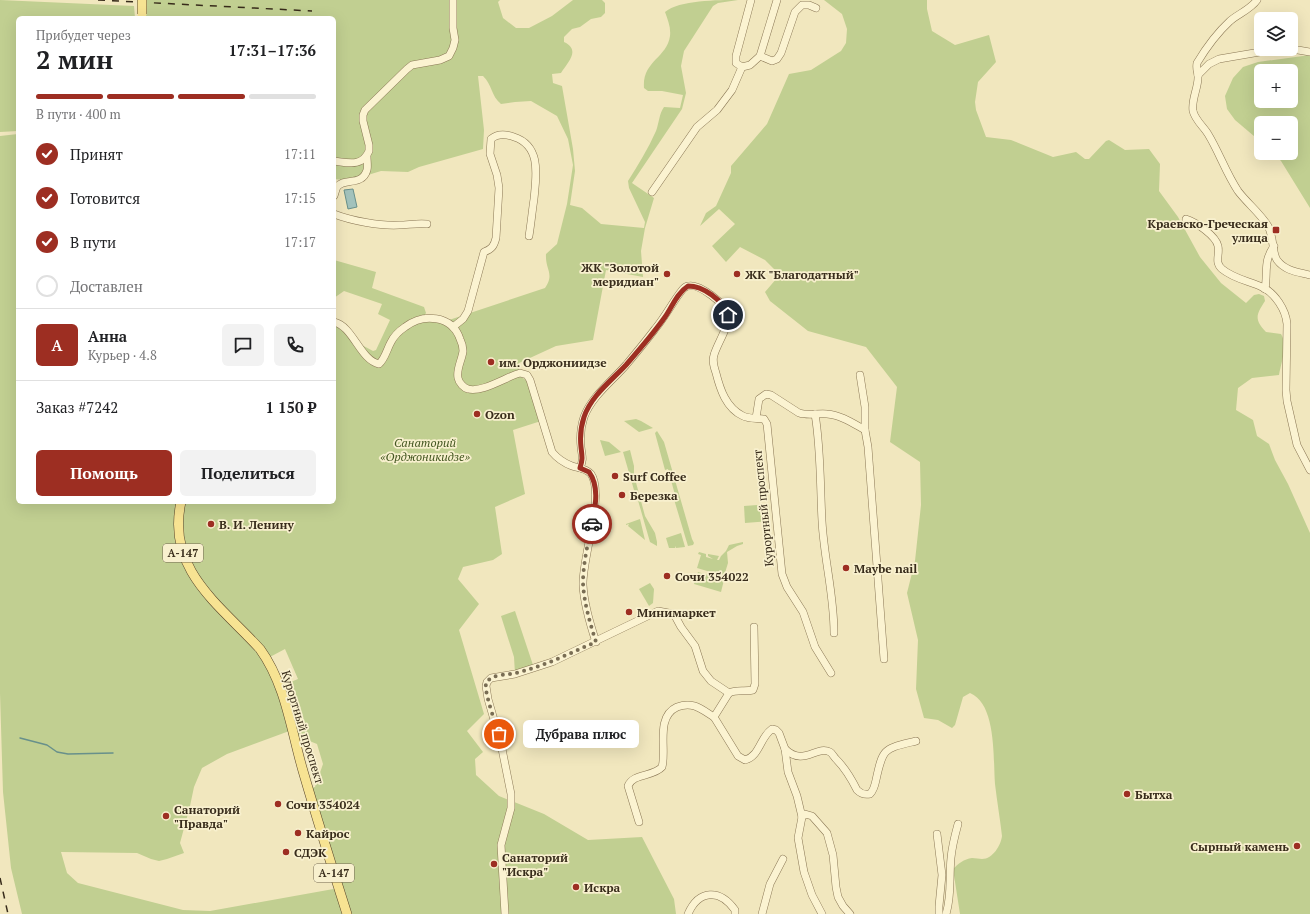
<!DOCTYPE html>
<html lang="ru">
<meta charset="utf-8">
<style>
:root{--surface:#fff;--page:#f2f2f2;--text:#202124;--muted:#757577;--line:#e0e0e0;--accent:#9d2e22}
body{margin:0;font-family:"PT Serif",serif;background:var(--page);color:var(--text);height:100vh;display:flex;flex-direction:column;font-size:15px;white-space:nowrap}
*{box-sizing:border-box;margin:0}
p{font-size:13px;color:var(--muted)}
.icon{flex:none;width:22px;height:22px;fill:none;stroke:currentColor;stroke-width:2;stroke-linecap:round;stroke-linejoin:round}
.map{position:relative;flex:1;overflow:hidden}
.details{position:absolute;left:16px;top:16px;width:320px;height:488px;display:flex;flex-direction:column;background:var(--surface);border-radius:6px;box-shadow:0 4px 16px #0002}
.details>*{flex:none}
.controls{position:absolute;left:1254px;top:12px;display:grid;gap:8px}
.controls a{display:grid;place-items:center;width:44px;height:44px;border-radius:6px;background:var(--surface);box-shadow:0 4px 16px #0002;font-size:20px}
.pin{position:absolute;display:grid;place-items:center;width:34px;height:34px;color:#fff;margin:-17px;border:2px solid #fff;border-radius:50%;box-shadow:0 1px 4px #0007}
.courier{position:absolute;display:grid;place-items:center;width:40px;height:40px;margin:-20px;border:3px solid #9d2e22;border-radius:50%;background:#fff;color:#222;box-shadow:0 1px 5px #0007}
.bubble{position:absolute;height:28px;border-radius:6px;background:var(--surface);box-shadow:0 4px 16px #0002;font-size:13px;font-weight:600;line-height:28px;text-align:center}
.head em{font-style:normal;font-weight:600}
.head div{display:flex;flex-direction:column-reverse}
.head{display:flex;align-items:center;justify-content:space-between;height:68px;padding:0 20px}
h1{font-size:26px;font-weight:600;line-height:30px}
.bar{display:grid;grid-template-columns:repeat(4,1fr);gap:6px 4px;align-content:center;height:48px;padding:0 20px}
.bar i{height:5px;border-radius:3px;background:var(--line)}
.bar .selected{background:var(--accent)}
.bar p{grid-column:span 4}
.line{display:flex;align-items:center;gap:10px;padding:0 20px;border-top:1px solid var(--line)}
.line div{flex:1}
.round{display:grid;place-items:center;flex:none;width:42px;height:42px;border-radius:6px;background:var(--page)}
ol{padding:0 20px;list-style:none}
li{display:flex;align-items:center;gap:12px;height:44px}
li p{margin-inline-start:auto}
li .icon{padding:4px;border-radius:50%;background:var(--accent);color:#fff;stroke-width:4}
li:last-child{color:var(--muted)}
li i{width:22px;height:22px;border:2px solid var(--line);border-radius:50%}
.cta{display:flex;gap:8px;margin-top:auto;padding:8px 20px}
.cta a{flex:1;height:46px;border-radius:6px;background:var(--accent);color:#fff;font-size:16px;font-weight:600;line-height:46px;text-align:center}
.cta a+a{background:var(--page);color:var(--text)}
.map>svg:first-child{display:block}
.green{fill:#c1cf91;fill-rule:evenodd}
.water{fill:#a2c2bc;stroke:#68908b}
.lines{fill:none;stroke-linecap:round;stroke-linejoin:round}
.stream{stroke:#68908b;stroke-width:1.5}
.minor-casing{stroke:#8a7755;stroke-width:8}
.major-casing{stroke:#57442a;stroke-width:10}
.minor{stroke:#fbf3d1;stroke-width:7}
.major{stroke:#f7e392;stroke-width:9}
.rail{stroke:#382c1b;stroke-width:1.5;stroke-dasharray:7 7;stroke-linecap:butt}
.major-bridge-casing{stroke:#57442a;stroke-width:10;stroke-linecap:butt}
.major-bridge{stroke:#f7e392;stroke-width:9}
.done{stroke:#796d54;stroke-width:4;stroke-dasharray:0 7.2}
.route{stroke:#9d2e22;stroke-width:5}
.poi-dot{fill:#9d2e22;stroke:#f8f0ce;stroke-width:1.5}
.labels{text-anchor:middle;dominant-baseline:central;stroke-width:3.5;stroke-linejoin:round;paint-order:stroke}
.shield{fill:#f8f0ce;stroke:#726751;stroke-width:1}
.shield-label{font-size:11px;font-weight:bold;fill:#382c1b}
.poi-label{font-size:12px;font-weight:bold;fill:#382c1b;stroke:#f8f0ce;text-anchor:start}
.park-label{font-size:12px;font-style:italic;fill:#435620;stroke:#f8f0ce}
.street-label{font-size:12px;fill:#382c1b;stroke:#f8f0ce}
</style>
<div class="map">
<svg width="1310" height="914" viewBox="0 0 1310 914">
<rect width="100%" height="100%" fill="#f1e7be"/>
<!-- green -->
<g class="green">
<polygon points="0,0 134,6 135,18 18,18 18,131 0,132"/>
<path d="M 145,0 L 500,0 L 498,2 L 503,18 L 516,28 L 529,28 L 552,16 L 573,0 L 602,0 L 605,3 L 605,13 L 601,17 L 591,19 L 580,27 L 572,29 L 564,37 L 564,42 C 581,50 568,62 561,73 L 552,74 L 553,83 L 562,86 L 573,149 L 575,171 L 570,205 L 582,208 L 601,224 L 644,228 L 645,222 L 629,188 L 628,181 C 638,165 648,149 656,131 C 659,123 659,114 664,107 L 680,108 L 683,95 L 662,91 L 648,91 L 644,88 C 642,61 667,58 670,36 C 671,28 668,20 665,12 C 679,0 718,0 738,0 L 718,3 L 713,6 L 684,51 L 681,66 L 686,93 L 682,109 L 632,183 L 654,198 L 645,228 L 641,251 L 643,277 L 606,270 L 593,340 L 556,346 L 519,363 L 519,376 C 536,383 537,405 541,421 L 513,430 L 525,494 L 495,507 L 502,554 L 493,560 L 463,567 L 458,579 L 479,604 L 459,630 L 484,714 L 467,731 L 483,752 L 475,759 L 476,775 L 499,796 L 544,814 L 588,840 L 642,837 L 674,899 L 676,914 L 22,914 L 11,868 L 3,792 L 0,693 L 0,136 L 18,134 L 18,502 L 334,502 L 334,322 L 358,343 L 373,351 L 376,350 L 390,320 L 378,314 L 382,304 L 344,291 L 334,298 L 334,260 L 376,272 L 372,288 L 424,307 L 426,313 L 423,318 L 446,321 L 545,288 C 555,273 545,270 546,254 L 557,244 L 567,204 L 573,165 L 568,139 L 557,116 L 531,101 L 515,102 L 501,104 C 491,96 492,84 483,76 L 478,76 L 484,130 L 483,149 L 419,167 L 408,172 L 381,171 L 358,178 L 343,180 L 334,179 L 334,18 L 146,18 ZM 285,649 L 298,679 L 281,686 L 268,658 ZM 292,730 L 297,736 L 317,744 L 323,764 L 315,787 L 311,788 L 339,888 L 210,911 L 183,910 L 78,883 L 67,873 L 61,852 L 137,853 L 151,859 L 159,861 L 167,859 L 184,853 L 180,843 L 190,806 L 194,787 L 202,768 L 227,754 Z"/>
<path d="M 824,0 L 927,0 L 927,9 L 932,31 L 955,45 L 989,35 L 996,62 L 978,82 L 975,102 L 976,110 L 986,137 L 1011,140 L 1053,157 L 1076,152 L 1085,159 L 1089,159 L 1106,141 L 1109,140 L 1125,150 L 1149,149 L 1160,164 L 1159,191 L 1178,217 L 1200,257 L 1221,283 L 1246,303 L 1254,295 L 1259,294 L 1264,296 L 1265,301 C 1256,315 1254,319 1266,332 L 1281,334 C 1288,345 1281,363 1279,375 L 1252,378 L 1238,388 L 1236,410 L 1253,420 L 1257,436 L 1269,444 L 1275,460 L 1288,484 L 1310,533 L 1310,914 L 960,914 L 953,869 C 958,864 964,859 972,858 C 976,858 979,859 982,859 C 993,859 1001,845 1002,836 C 1000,819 997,801 995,784 C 993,760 997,704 970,693 L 963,697 L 955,725 L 952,728 L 938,720 L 924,718 L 916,689 L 918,640 L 907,593 L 915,561 L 921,505 L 920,462 L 890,442 L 897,387 L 866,347 L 808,331 L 770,301 L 765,292 L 777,278 L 778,273 L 765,260 L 740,247 L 726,262 L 712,246 L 735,224 L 719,209 L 700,226 L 706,213 L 716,206 L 731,173 L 731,166 L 767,124 L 789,74 L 811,70 L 841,51 L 846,43 L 847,29 L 842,14 Z"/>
<path d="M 1310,55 L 1310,208 L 1281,161 L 1273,153 L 1291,153 L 1291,123 L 1261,123 L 1261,142 L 1235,120 L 1227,109 L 1225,96 L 1233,78 L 1243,67 L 1258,62 ZM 1261,71 L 1291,71 L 1291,101 L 1261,101 Z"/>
<polygon points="636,419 641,421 653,428 639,432 624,421"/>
<polygon points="657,431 664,442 692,539 694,543 693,545 688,546 673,496 675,495 668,469 665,470 655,433"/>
<polygon points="600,440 609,442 621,452 605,456"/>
<polygon points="630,450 634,466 634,475 645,516 655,533 657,542 657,546 650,542 637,497 636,497 623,452"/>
<polygon points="769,504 770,521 745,523 744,506"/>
<polygon points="640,519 645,540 628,526 629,524 626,525 626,524"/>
<polygon points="681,533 685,547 676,548 676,546 675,548 669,548 666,538"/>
<polygon points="743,542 743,544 737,546 727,552 728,563 724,576 697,568 701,555 698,554 699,552 706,554 706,557 713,559 708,556 708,554 719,556 717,560 719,560 721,556 726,551 729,545"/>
<polygon points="698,572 724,580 721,592 694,584"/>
<polygon points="650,583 654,589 653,603 649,606 639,589"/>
<polygon points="515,611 534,668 515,674 514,657 501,616"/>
</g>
<!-- water -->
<polygon class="water" points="353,189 357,207 348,209 344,190"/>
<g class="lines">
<!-- stream -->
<polyline class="stream" points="20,738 47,745 57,752 68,754 113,753"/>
<!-- minor casing -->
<g class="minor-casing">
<g id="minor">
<polyline points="751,0 736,56 736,63 742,67 750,65 760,56 777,0"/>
<path d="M 1257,0 C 1251,9 1238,14 1230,21 C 1217,33 1206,48 1197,63 C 1196,68 1197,70 1198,75 C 1199,87 1191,99 1193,111 C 1195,120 1204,127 1208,134 C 1219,152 1226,173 1238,191 C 1247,203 1260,213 1268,226 C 1274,237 1272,253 1277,260 C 1285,271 1298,272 1310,275"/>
<polyline points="760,56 772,61 777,59 781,53 795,12 802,5 809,5 816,8"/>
<polyline points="1198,75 1209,64 1219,59 1272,50 1298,50 1310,52"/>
<path d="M 334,161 C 349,163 362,167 369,151 L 369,145 L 363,121 L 363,115 L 365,110 L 407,69 L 412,65 L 440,60 L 449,56 L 453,48 L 455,40 L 453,28 L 453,0"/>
<polyline points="652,192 697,127 717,110 732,90 742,67"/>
<path d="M 334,196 C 335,193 336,189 337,187 C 344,177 362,187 367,170 C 368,166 367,161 367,157"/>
<path d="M 334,214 C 352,221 380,226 399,225 C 408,225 417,223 427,224"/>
<path d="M 1186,219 C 1196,222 1216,236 1218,246 C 1220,255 1214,262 1222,269 C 1234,279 1249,281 1262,287 C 1275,293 1286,310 1287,324 L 1286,390 L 1287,401 L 1297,445 L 1310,470"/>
<path d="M 1265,289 C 1268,271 1263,262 1274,246"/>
<path d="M 334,322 C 353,326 360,360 379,364 C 385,359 387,349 391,342 C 394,336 399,331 405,327 C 423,313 452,315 460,339 C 462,343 463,347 463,351 C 462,360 456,369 458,378 C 459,383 464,388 468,389 C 482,393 506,377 520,373 L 527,375 L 530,380 L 552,452 C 557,458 564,463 572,466 C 578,468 586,468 591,474 C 605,494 582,558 583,585 C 584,605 590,624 596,642"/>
<path d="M 453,327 L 463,319 L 468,311 L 484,252 C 492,249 494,246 496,238 L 499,188 L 497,175 L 490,154 L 491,139 C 498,133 506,134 514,137 C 542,146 536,177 534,199 C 532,212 531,224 529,236"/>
<polyline points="860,375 865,407 865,430"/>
<path d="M 815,414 C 821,450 820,485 822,521 C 824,559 834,594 834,633"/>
<path d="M 756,418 L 759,399 L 766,394 L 771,395 L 799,413 C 808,416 818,413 827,414 C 841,415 854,424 865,430 L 868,447 L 884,659"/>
<path d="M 580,468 C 584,458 582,457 581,447 C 580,438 581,426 584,417 C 592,396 612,381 626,365 C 636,353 646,341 655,329 C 666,316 673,301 683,289 C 684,288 687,286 688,286 C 699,283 726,304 728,315 C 729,327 717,344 714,355 C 712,361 714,367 716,373 C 720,389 726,408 743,416 C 749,419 757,418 764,419 L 767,424 L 782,574 L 787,587 L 803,612 L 815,647 L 831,673"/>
<path d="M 729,693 L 714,717 L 738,756 L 745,760 C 760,756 760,737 772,729 L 776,730 L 779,733 L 785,749 L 788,772 L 797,796 L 802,817 L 798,838 L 804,872 L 812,895 L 822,914"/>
<path d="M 785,749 C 804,767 816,745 830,752 C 832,753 834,757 836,759 C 845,768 851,778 857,790 C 861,794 865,795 870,794 C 874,790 875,785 876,780 C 883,747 884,749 916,741"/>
<polyline points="802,817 805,814 812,816 827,833 833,855 836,887 838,897 843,906 850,914"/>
<path d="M 639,822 L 628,786 C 633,773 653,777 662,767 C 667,750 655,717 677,707 C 693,701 701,709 714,717"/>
<polyline points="937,834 942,875 939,906 939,914"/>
<path d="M 505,914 L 501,845 L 511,808 L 511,794 L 501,744 L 488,699 L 486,686 L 487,682 L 491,678 L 515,674 L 552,662 L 658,611 L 674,614 L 681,627 L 695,646 L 703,671 L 711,681 L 729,693 C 736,689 745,692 753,690 L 755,684 L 754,627"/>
<path d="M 688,914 C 699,889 720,889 735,910 L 735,914"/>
<polyline points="762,914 770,884 783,859"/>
<path d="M 946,914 C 952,895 949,877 951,858 C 952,846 955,835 958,824"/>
</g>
</g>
<!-- major casing -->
<g class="major-casing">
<path id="major" d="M 181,502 C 166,570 220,605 260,649 C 286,685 291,730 303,771 C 317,819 332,867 347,914"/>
</g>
<!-- minor -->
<use href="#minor" class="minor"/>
<!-- major -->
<use href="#major" class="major"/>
<!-- rail -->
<g class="rail">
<polyline points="98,0 312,11"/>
<polyline points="0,878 8,914"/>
</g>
<!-- major-bridge casing -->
<g class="major-bridge-casing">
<polyline id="major-bridge" points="142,0 142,14"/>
</g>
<!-- major-bridge -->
<use href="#major-bridge" class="major-bridge"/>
</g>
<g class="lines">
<!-- done -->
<path class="done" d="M 499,734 C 496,725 484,692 486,684 C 489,674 508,675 516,673 C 545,666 570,653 596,642 C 590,623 584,603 583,583 C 583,564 588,543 592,524"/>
<!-- route -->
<path class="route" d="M 592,524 C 595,508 600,487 589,472 L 580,468 C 583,459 582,456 581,447 C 580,438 581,426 584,417 C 591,396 611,381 626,365 C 639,350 653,334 665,317 C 672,307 677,293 688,286 C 703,286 723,300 728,315"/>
</g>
<!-- markers -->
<g class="poi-dot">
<rect x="1272" y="226" width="8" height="8" rx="2"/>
<circle cx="667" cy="274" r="4"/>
<circle cx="737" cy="274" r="4"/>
<circle cx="491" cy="362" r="4"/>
<circle cx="477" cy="414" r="4"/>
<circle cx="615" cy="476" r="4"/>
<circle cx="622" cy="495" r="4"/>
<circle cx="211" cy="524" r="4"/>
<circle cx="846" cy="568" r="4"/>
<circle cx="667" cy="576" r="4"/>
<circle cx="629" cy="612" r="4"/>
<circle cx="1127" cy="794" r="4"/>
<circle cx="278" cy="804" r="4"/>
<circle cx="166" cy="816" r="4"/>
<circle cx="298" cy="833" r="4"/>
<circle cx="1297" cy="846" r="4"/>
<circle cx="286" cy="852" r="4"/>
<circle cx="494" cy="864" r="4"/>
<circle cx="576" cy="887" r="4"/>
</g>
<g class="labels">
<!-- shield labels -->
<g class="shield">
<rect x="163" y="544" width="40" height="18" rx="3"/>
<rect x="314" y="864" width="40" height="18" rx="3"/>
</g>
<g class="shield-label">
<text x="183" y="553">А-147</text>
<text x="334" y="873">А-147</text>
</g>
<!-- poi labels -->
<g class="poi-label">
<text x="1268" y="223" text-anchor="end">Краевско-Греческая<tspan x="1268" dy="14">улица</tspan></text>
<text x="659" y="267" text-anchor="end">ЖК "Золотой<tspan x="659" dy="14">меридиан"</tspan></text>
<text x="745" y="274">ЖК "Благодатный"</text>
<text x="499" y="362">им. Орджониидзе</text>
<text x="485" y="414">Ozon</text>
<text x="623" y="476">Surf Coffee</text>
<text x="630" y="495">Березка</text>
<text x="219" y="524">В. И. Ленину</text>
<text x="854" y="568">Maybe nail</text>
<text x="675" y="576">Сочи 354022</text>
<text x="637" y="612">Минимаркет</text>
<text x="1135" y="794">Бытха</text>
<text x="286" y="804">Сочи 354024</text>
<text x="174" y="809">Санаторий<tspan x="174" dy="14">"Правда"</tspan></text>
<text x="306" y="833">Кайрос</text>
<text x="1289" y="846" text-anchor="end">Сырный камень</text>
<text x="294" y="852">СДЭК</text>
<text x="502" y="857">Санаторий<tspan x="502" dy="14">"Искра"</tspan></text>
<text x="584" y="887">Искра</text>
</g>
<!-- park labels -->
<g class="park-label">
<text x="425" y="442">Санаторий<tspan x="425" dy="14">«Орджоникидзе»</tspan></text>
</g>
<!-- street labels -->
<g class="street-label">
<text transform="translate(763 508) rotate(-96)">Курортный проспект</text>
<text transform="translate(303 727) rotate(73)">Курортный проспект</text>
</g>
</g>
</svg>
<div class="controls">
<a><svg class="icon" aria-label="layers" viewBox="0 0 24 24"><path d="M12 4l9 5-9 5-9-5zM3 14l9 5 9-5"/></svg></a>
<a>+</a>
<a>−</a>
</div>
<div class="pin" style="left:499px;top:734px;background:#ea580c"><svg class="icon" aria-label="bag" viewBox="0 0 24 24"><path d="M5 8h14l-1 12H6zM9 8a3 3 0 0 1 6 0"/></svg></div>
<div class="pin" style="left:728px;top:315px;background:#1f2937"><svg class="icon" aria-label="home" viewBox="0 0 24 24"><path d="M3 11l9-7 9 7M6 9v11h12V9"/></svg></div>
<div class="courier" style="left:592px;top:524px"><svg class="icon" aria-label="car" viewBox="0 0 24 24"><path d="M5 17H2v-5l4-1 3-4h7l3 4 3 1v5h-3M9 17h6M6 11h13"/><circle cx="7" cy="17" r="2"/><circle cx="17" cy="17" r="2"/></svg></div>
<div class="bubble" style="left:523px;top:720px;width:116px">Дубрава плюс</div>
<section class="details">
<div class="head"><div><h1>2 мин</h1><p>Прибудет через</p></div><em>17:31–17:36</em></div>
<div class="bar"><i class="selected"></i><i class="selected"></i><i class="selected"></i><i></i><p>В пути · 400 m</p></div>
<ol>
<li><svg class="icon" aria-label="check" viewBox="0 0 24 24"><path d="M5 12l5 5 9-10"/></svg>Принят<p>17:11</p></li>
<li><svg class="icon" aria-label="check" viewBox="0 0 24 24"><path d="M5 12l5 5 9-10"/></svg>Готовится<p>17:15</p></li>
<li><svg class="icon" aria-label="check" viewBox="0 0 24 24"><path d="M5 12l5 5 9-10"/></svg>В пути<p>17:17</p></li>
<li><i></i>Доставлен</li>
</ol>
<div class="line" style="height:72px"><b class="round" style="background:var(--accent);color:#fff">А</b><div><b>Анна</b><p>Курьер · 4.8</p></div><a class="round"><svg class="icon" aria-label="chat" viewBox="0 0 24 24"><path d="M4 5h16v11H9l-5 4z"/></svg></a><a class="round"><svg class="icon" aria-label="phone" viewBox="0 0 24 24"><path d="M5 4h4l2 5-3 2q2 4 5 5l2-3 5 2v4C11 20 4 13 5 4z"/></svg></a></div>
<div class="line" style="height:52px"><div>Заказ #7242</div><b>1 150 ₽</b></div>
<div class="cta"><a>Помощь</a><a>Поделиться</a></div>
</section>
</div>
